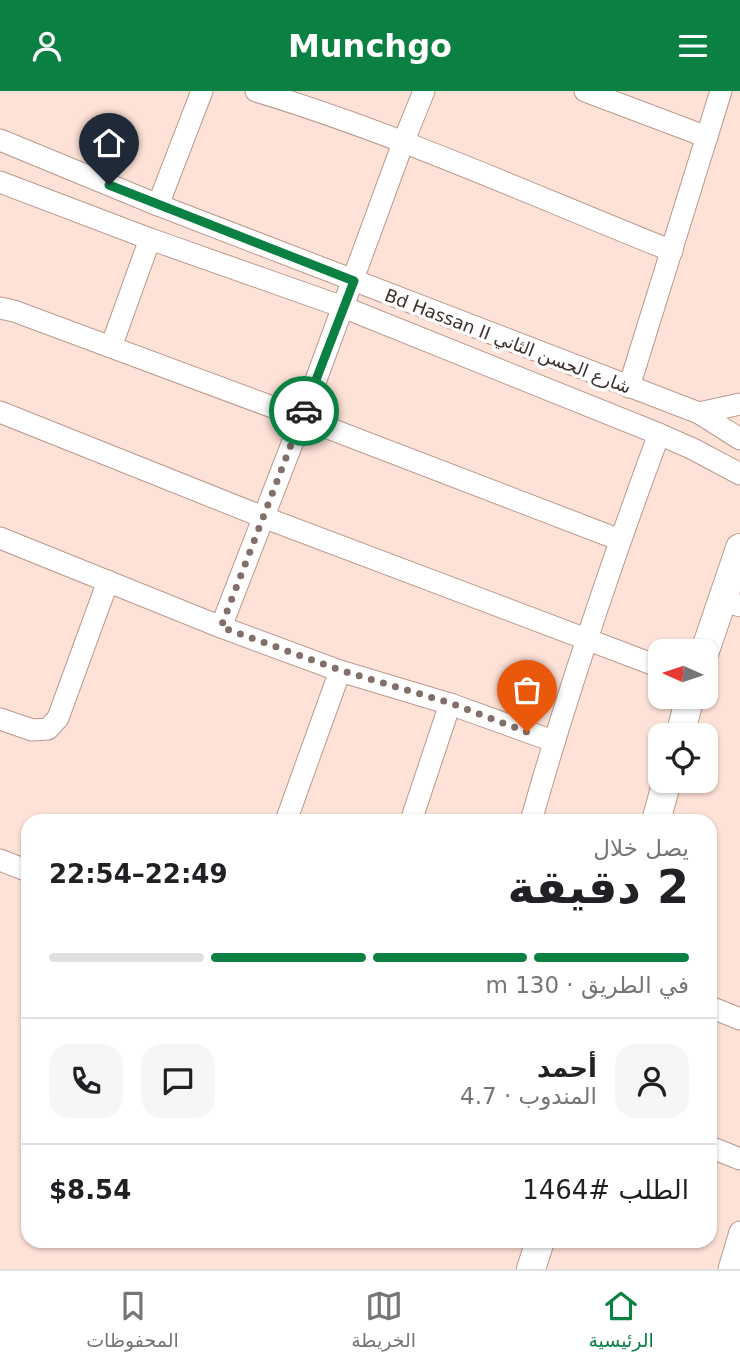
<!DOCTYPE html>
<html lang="ar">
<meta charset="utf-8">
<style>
:root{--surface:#fff;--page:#f6f6f6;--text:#202124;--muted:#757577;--line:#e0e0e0;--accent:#0b8043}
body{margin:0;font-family:"DejaVu Sans",Cairo,sans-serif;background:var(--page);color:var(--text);direction:rtl;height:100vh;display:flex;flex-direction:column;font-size:26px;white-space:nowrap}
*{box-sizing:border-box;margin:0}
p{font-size:23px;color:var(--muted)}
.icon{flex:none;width:38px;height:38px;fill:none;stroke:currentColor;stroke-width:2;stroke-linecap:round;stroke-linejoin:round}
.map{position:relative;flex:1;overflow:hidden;direction:ltr}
.panel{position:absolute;left:21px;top:723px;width:696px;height:434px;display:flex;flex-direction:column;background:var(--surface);border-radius:21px;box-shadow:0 2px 5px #0004;direction:rtl}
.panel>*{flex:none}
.needle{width:46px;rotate:273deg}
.fabs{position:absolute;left:648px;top:548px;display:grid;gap:14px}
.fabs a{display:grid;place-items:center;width:70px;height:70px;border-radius:14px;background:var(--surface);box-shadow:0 2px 5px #0004;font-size:35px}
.pin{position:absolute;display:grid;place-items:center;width:60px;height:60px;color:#fff;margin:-72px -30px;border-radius:50% 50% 50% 0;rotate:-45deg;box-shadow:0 0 7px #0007}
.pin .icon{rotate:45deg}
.courier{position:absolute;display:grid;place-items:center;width:70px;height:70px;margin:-35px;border:5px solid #0b8043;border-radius:50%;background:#fff;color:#222;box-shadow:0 2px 9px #0007}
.headline em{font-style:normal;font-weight:700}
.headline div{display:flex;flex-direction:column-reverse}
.headline{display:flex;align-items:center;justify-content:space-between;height:119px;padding:0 28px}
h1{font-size:46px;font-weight:700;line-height:52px}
.bar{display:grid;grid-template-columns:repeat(4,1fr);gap:10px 7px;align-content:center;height:84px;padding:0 28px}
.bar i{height:9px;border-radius:5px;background:var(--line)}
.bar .active{background:var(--accent)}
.bar p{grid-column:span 4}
.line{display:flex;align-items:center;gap:18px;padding:0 28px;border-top:2px solid var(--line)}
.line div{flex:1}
.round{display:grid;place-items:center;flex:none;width:74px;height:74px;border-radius:21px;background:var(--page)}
header{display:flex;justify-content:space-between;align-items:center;height:91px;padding:0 28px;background:var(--accent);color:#fff;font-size:32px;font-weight:700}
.dock{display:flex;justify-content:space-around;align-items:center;height:98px;border-top:2px solid var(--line);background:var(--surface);font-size:19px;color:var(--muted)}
.dock a{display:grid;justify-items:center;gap:4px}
.dock .active{color:var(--accent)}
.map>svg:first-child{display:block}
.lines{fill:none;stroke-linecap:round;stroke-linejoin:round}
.minor-casing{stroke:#ba998d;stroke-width:23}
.tertiary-casing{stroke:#ba998d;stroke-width:30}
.minor{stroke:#fff;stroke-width:21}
.tertiary{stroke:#fff;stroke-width:28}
.done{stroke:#826f69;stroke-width:7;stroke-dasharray:0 12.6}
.route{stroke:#0b8043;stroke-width:9}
.labels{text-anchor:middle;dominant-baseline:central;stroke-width:7;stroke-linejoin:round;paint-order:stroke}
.street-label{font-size:18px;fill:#3f312d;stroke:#fff}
</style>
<header><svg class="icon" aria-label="menu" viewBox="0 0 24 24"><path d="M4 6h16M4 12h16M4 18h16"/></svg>Munchgo<svg class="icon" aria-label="person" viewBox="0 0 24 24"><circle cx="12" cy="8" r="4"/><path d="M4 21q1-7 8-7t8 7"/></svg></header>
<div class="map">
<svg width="740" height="1178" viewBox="0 0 740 1178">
<rect width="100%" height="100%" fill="#fee2d8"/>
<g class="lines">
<!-- minor casing -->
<g class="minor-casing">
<g id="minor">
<path d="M 256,0 C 398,43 534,105 672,160"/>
<polyline points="585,0 707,46"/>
<polyline points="0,49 158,114 699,322 740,348"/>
<polyline points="0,91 150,148 343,216 659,343 693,358 740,383"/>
<polyline points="158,114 202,0"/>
<polyline points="0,217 14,220 302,327 620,449"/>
<polyline points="111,256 150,148"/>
<polyline points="629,296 721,0"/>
<polyline points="0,321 263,426 660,576"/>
<polyline points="699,322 740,313"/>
<polyline points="0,447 221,536 340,580 450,613 553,650"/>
<polyline points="723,509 740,515"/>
<polyline points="221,536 302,327 403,52 424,0"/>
<polyline points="0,628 32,639 48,638 58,627 108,490"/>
<polyline points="286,730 340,580"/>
<polyline points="411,730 450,613"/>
<path d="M 531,730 C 568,599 612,470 659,343"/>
<polyline points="0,769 28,780"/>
<polyline points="710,916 740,928"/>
<polyline points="710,1056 740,1068"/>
<polyline points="729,1178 740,1141"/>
</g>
</g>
<!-- tertiary casing -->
<g class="tertiary-casing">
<g id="tertiary">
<polyline points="705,560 740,457"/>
<polyline points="680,644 690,606"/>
<polyline points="656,730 667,690"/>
<polyline points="531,1178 540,1150"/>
</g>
</g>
<!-- minor -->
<use href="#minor" class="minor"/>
<!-- tertiary -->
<use href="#tertiary" class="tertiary"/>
</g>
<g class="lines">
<!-- done -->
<polyline class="done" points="304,320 221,536 340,579 450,612 527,641"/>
<!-- route -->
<polyline class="route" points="109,94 354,190 304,320"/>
</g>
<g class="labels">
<!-- street labels -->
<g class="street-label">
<text transform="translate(508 250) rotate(21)">Bd Hassan II شارع الحسن الثاني</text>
</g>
</g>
</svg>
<div class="fabs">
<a><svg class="needle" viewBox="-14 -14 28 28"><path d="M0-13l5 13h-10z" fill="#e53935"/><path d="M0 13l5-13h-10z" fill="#757577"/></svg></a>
<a><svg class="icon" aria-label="locate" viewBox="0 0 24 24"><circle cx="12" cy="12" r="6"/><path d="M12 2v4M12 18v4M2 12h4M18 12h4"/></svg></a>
</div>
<div class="pin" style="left:527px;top:641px;background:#ea580c"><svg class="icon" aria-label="bag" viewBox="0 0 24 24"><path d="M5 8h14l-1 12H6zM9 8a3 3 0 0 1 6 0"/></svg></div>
<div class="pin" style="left:109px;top:94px;background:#1f2937"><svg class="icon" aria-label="home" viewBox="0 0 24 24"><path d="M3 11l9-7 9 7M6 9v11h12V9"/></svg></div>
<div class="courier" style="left:304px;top:320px"><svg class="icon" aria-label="car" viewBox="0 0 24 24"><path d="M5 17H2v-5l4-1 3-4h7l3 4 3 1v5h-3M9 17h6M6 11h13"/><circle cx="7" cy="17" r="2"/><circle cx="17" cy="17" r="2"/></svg></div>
<section class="panel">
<div class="headline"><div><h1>2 دقيقة</h1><p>يصل خلال</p></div><em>22:49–22:54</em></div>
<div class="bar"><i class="active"></i><i class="active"></i><i class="active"></i><i></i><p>في الطريق · 130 m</p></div>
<div class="line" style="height:126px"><a class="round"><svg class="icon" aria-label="person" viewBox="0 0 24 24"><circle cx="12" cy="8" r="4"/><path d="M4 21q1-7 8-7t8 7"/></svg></a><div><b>أحمد</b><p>المندوب · 4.7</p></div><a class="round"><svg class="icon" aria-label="chat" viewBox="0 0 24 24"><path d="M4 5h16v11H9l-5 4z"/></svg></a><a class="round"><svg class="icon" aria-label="phone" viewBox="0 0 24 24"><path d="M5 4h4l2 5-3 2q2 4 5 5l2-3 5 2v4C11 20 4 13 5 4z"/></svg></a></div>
<div class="line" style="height:91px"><div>الطلب #1464</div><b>$8.54</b></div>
</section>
</div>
<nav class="dock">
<a class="active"><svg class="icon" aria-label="home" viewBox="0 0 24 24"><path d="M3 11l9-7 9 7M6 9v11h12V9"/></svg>الرئيسية</a>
<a><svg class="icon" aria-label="map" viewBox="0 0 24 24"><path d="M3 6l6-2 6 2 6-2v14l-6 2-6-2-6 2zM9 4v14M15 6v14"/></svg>الخريطة</a>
<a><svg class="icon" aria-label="saved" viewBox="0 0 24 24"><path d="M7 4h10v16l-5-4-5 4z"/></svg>المحفوظات</a>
</nav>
